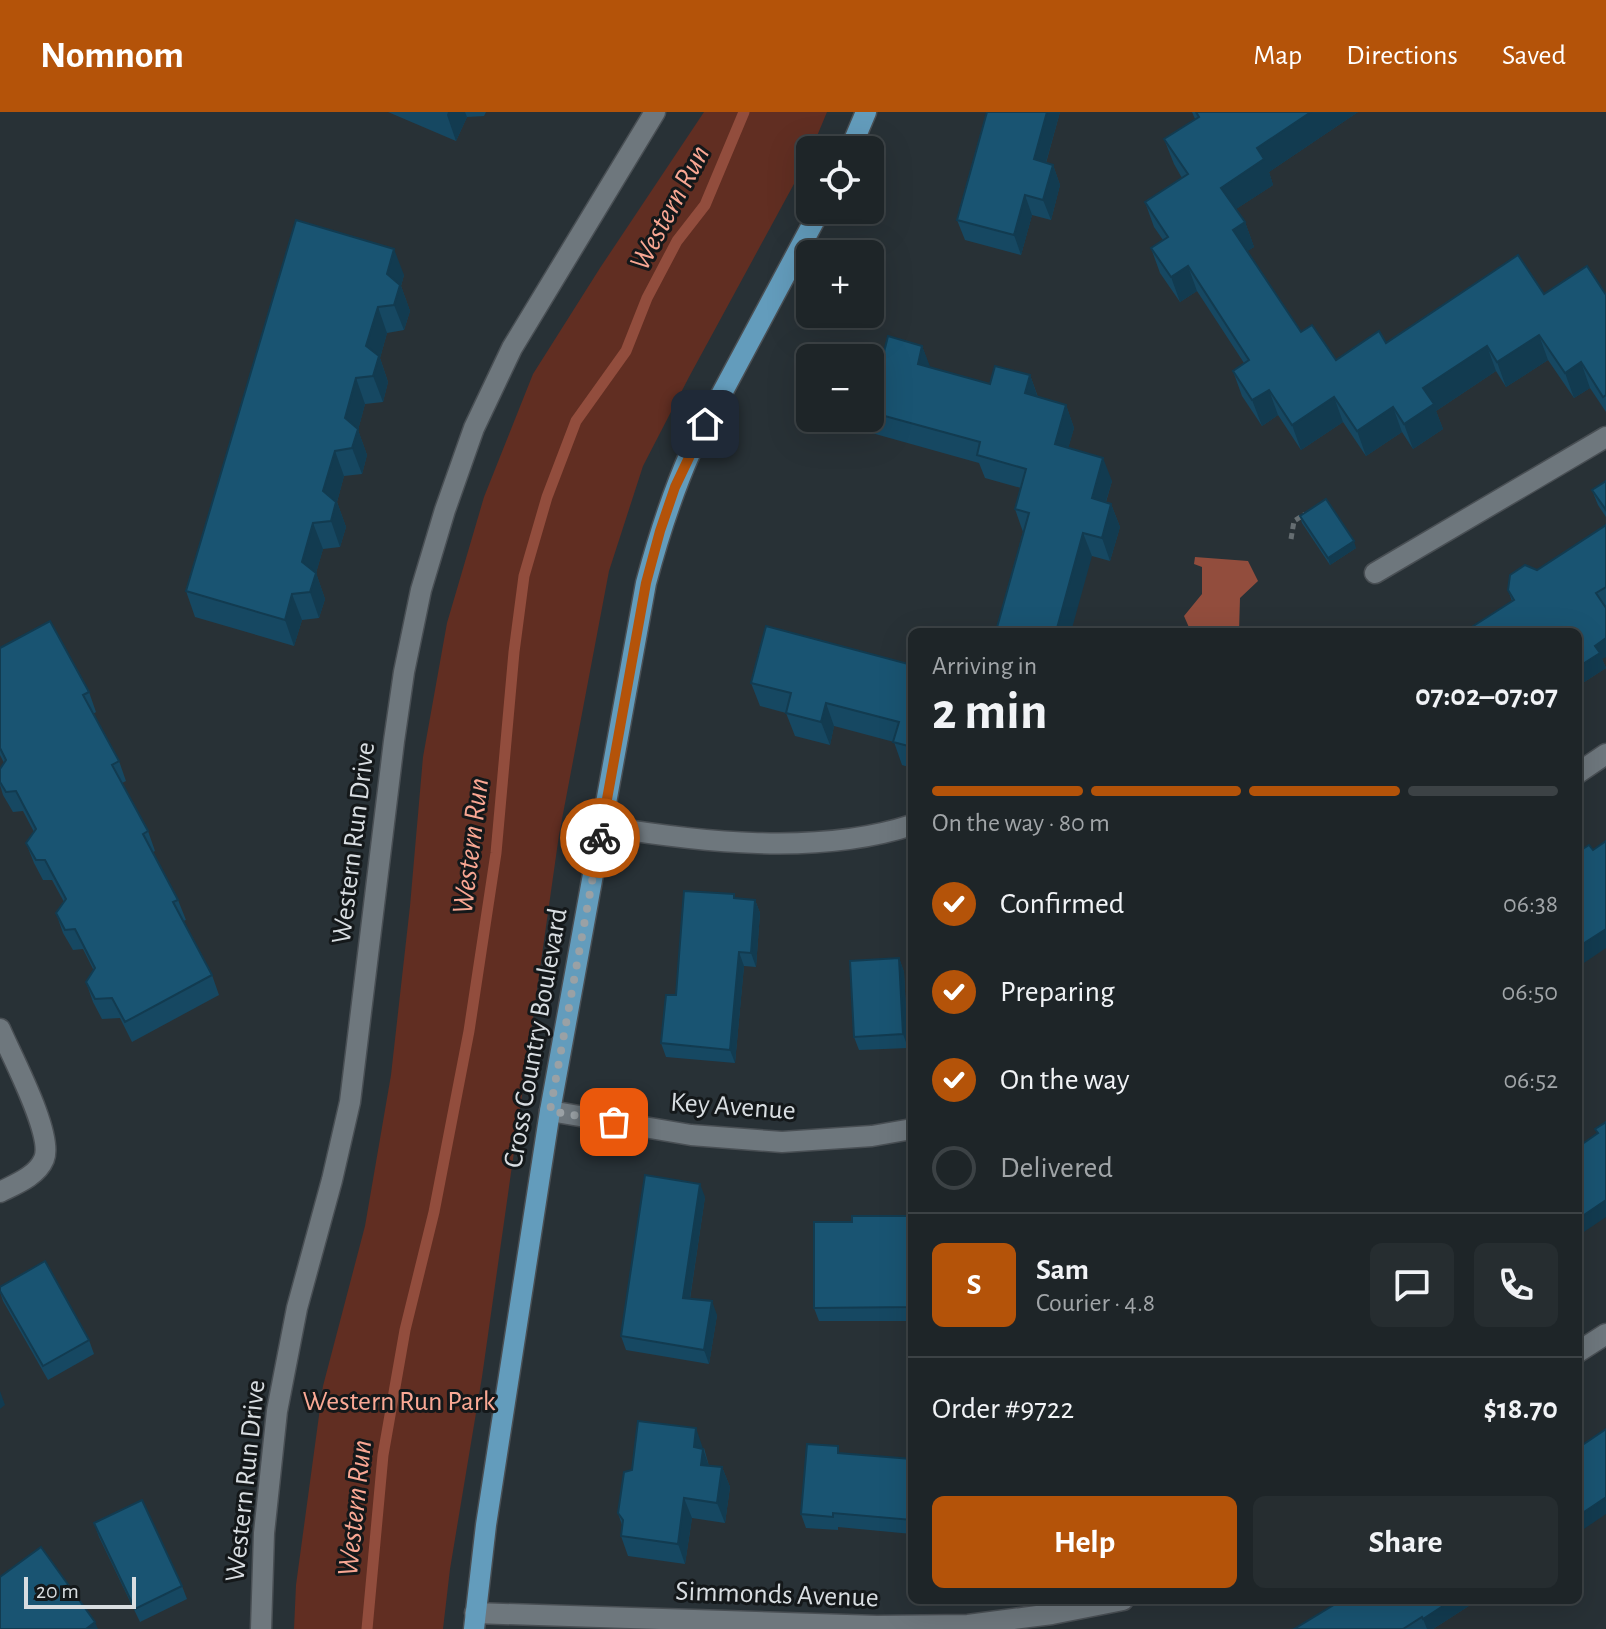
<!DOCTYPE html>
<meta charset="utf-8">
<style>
:root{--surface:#1e2528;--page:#262d30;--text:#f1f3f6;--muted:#a1a5a8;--line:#3c4245;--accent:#b45309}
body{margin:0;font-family:"Alegreya Sans",sans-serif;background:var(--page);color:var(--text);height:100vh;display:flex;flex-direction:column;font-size:30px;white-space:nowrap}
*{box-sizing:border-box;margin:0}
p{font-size:26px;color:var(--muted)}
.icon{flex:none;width:44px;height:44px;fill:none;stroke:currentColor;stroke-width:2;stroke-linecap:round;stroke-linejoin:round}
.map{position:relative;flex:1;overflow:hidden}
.side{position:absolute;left:908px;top:516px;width:674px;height:976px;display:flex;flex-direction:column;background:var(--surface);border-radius:12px;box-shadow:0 8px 32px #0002,0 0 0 2px var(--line)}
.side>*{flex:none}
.controls{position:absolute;left:796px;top:24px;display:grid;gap:16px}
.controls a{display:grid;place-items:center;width:88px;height:88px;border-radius:12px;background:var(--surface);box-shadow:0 8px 32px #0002,0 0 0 2px var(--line);font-size:40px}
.scale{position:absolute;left:24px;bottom:20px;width:112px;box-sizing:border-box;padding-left:8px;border:4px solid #d8dde1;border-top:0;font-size:22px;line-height:28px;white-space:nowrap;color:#d8dde1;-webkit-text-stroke:6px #14181a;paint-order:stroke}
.pin{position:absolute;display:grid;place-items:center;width:68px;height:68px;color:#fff;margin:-34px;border-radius:16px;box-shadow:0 4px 12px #0006}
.courier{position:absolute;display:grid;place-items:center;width:80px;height:80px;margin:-40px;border:6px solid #b45309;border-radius:50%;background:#fff;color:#222;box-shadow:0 2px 10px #0007}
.headline em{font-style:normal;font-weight:700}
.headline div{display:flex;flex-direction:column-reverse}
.headline{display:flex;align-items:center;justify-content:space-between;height:136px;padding:0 24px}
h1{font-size:52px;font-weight:700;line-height:60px}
.bar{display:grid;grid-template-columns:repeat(4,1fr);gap:12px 8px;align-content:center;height:96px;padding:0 24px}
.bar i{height:10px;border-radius:6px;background:var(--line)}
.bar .active{background:var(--accent)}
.bar p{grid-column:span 4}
.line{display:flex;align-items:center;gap:20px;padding:0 24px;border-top:2px solid var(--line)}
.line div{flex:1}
.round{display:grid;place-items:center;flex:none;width:84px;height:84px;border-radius:12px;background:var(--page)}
ol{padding:0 24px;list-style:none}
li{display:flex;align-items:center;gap:24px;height:88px}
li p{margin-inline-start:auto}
li .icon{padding:8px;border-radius:50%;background:var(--accent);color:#fff;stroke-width:4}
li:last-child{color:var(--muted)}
li i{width:44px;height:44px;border:4px solid var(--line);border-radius:50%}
.primary-button{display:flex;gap:16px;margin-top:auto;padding:16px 24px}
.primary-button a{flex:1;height:92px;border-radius:12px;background:var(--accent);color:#fff;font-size:32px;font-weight:700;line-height:92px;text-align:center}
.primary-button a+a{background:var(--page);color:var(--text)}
header{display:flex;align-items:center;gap:48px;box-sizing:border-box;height:112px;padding:0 40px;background:var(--accent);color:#fff}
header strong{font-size:38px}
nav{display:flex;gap:44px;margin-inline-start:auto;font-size:28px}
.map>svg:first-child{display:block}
.green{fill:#612e22}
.water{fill:#924d3d}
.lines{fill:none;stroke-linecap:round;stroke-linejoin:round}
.stream{stroke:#924d3d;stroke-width:11}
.minor-casing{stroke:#494f54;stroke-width:23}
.major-casing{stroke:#494f54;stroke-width:23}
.path{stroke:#656d71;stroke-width:5;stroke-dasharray:6 4;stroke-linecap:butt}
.minor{stroke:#6e777d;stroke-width:20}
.major{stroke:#639cbc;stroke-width:20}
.wall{fill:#164862}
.shaded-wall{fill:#123b50}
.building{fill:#195472;stroke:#123b50;stroke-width:2}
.done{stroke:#9aa1a5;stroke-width:8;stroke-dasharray:0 14.4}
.route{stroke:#b45309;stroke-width:10}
.labels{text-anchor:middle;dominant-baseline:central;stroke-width:6;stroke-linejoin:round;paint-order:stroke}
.street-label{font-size:28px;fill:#d8dde1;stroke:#14181a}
.park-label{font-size:28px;fill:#fba995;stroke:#14181a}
.water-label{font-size:30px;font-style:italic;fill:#f9a793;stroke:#14181a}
</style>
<header>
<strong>Nomnom</strong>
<nav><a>Map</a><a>Directions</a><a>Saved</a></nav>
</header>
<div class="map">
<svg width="1606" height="1517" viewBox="0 0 1606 1517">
<rect width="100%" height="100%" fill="#283136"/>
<!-- green -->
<polygon class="green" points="704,0 827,0 807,48 689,265 643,354 609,459 559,723 482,1265 450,1457 443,1517 294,1517 296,1473 323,1274 365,1114 391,963 410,794 423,645 447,511 484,385 533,262 600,156"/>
<!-- water -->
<polygon class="water" points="1195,445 1248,449 1258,469 1240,486 1239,520 1191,520 1184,504 1202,482 1202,455 1194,452"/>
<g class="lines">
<!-- stream -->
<polyline class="stream" points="367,1517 383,1343 405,1218 434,1100 469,919 496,741 514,540 524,464 547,385 576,309 626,239 647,186 677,129 705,93 744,0"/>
<!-- minor casing -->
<g class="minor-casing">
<g id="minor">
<polyline points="1375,461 1606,325"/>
<polyline points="1578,661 1606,642"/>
<path d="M 602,714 C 699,730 817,744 912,713"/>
<path d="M 0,917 C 11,943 54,1023 44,1047 C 37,1064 16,1072 0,1080"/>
<polyline points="550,999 691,1023 782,1030 872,1024 912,1017"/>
<polyline points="1578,1240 1606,1222"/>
<polyline points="475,1501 877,1514 968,1513 1052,1502 1123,1488"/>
<polyline points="261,1517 264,1421 277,1299 297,1196 332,1068 350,990 394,629 404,560 421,478 445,398 474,316 512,236 655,0"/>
</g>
</g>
<!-- major casing -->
<g class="major-casing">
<g id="major">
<polyline points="850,38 866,0"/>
<path d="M 474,1517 L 486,1413 L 550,999 L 646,471 C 658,426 672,382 691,339 L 820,98"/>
</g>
</g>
<!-- path -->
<polyline class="path" points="1291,427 1294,409 1305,402"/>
<!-- minor -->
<use href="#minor" class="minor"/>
<!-- major -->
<use href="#major" class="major"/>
</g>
<!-- wall -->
<g class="wall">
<polygon points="388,0 486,0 484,4 467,5 456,29"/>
<polygon points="987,0 1060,0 1046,51 1053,53 1060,73 1051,108 1032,103 1021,143 965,128 957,108"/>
<polygon points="1192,0 1358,0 1269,60 1273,73 1236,97 1245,110 1254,135 1247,139 1301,220 1336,248 1386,231 1544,182 1606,183 1606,300 1590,276 1574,286 1548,248 1506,275 1496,259 1436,299 1443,317 1413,337 1402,320 1366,344 1343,310 1301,338 1278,303 1262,314 1242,284 1233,259 1244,251 1197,179 1180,190 1160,161 1151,136 1163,128 1154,115 1145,90 1182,66 1174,52 1164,27 1195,7"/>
<polygon points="296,108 404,163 401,174 410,199 404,218 387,221 380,246 388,270 383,290 365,292 358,318 367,343 362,362 344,364 337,390 346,415 340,435 323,437 316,461 325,487 319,506 302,508 294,534 195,505 186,479"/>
<polygon points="922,234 930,256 990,272 1030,263 1038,285 1066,293 1074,316 1068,336 1112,369 1106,390 1111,392 1120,415 1110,449 1092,444 996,519 1023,420 1015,397 1021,376 985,366 979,351 836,311 834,306 870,306 870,246"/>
<polygon points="1606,369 1606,405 1598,393 1592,378"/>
<polygon points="1300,404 1356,436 1330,453 1302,411"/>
<polygon points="1606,413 1606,493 1605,494 1602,547 1606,556 1578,574 1578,520 1512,489 1508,478 1537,458"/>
<polygon points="0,536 89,580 96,600 93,602 119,649 126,669 122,671 148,719 155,739 153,740 178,788 186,808 183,809 212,863 219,883 132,930 120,906 102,907 93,890 86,870 94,859 83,837 73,838 63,821 56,801 64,790 52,768 43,768 34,751 26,731 34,720 23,699 13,700 3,683 0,673 4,651 0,643"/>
<polygon points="912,553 912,656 902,653 894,630 834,614 830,633 795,624 786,601 760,594 751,571"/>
<polygon points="735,786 755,788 760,801 756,855 744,854 735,951 666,945 661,931 676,883"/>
<polygon points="899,846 904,860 908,936 859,938 854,925"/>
<polygon points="705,1085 690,1187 717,1203 709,1252 626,1238 621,1224"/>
<polygon points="912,1104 912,1209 819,1209 814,1196 852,1110"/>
<polygon points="0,1175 89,1228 94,1242 48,1268 3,1189 0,1180"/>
<polygon points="704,1336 709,1354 722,1355 730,1375 725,1411 692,1406 685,1452 628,1444 621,1424 622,1413 618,1401"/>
<polygon points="841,1341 912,1347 912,1422 838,1415 838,1418 806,1416 801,1402"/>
<polygon points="94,1411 182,1474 187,1487 140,1510 99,1425"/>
<polygon points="1342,1488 1478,1488 1433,1517 1294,1517"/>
</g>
<!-- shaded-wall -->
<g class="shaded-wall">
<polygon points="448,0 465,0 467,5 456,29 447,3"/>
<polygon points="1047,0 1060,0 1041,68 1034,47"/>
<polygon points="1311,0 1358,0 1269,60 1273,73 1230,101 1221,76 1257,36"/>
<polygon points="1053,53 1060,73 1051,108 1043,88"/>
<polygon points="1025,83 1032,103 1021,143 1014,123"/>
<polygon points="1245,110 1254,135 1242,143 1233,118"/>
<polygon points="394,137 404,163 401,174 410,199 404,218 394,193 387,162"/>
<polygon points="1188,154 1197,179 1180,190 1171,165"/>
<polygon points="378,195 387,221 380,246 388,270 383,290 373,264 366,234"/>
<polygon points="1539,223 1548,248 1506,275 1497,250"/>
<polygon points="922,234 931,257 918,252"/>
<polygon points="1487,234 1496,259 1436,299 1443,317 1413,337 1404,312 1423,276"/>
<polygon points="1581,250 1590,276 1574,286 1565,261"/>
<polygon points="1030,263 1038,286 1025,281"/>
<polygon points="356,266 365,292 358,318 367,343 362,362 352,336 345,306"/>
<polygon points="1269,278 1278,303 1262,314 1252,288"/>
<polygon points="1334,285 1343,310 1301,338 1292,313"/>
<polygon points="1066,293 1074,316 1063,355 1055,332"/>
<polygon points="1393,295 1402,320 1366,344 1357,319"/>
<polygon points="335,339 344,364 337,390 346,415 340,435 331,409 323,379"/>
<polygon points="1103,346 1112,369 1100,409 1092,386"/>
<polygon points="1111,392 1120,415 1110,449 1102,426"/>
<polygon points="313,411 323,437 316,461 325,487 319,506 310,480 302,450"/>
<polygon points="1083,421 1092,444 1071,520 1056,520"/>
<polygon points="1354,429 1356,436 1330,453 1328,446"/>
<polygon points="292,482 302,508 294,534 285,508"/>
<polygon points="1606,526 1606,545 1602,547 1606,556 1578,574 1578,555 1595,534"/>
<polygon points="826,591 834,614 830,633 821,610"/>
<polygon points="755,788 760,801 756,855 751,841"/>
<polygon points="1606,817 1606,836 1578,855 1578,835"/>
<polygon points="739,840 744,854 735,951 730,938"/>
<polygon points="899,846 904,860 908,936 903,922"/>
<polygon points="700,1072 705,1085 688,1199 683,1186"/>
<polygon points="1606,1088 1606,1105 1578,1124 1578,1107"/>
<polygon points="712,1189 717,1203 709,1252 704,1238"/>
<polygon points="0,1279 5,1293 0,1297"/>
<polygon points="696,1316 710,1357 708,1373 694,1335"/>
<polygon points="722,1355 730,1375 725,1411 717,1391"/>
<polygon points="684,1386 692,1406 685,1452 678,1432"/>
<polygon points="1605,1386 1606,1390 1606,1402 1578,1421 1578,1404"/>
<polygon points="1452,1488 1478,1488 1433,1517 1427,1517 1423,1507"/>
<polygon points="95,1510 98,1517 86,1517"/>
</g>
<!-- building -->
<g class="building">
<polygon points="987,0 1047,0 1034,47 1053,53 1043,88 1025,83 1014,123 957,108"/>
<polygon points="1196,0 1311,0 1257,36 1264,47 1221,76 1245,110 1233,118 1301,220 1312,213 1336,248 1379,219 1386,231 1518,143 1544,182 1587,154 1606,183 1606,283 1603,285 1581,250 1565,261 1539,223 1497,250 1487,234 1423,276 1434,292 1404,312 1393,295 1357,319 1334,285 1292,313 1269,278 1252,288 1233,259 1249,248 1188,154 1171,165 1151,136 1168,125 1145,90 1188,62 1164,27 1199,5"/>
<polygon points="296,108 394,137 387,162 400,173 394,193 378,195 366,234 379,244 373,264 356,266 345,306 358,317 352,336 335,339 323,379 336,390 331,409 313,411 302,450 316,461 310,480 292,482 285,508 186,479"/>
<polygon points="888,224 922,234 918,252 990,272 995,254 1030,263 1025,281 1066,293 1055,332 1103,346 1092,386 1111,392 1102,426 1083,421 1056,520 982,520 983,515 996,519 1029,401 1015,397 1026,357 977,343 980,330 870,300 870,246 839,246 843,233 883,244"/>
<polygon points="1606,369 1606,398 1592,378"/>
<polygon points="1326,387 1354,429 1328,446 1300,404"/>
<polygon points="1606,413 1606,475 1596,481 1606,496 1606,526 1595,534 1600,541 1578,555 1578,520 1464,520 1514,488 1508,478 1510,463 1525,453 1537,458"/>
<polygon points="50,509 89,580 83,583 119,649 112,653 148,719 143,722 178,788 173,790 212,863 125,910 112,886 95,887 86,870 95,856 75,817 65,818 56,801 66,787 45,748 36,748 26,731 36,717 16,679 6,680 0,670 0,657 6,648 0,636 0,536"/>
<polygon points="766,514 912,553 912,635 893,630 899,610 826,591 821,610 786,601 791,581 751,571"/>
<polygon points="1606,729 1606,817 1578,835 1578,740 1589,733 1593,738"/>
<polygon points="684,779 734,782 734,786 755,788 751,841 739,840 730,938 661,931 666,883 676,883"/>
<polygon points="899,846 903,922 854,925 850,849"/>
<polygon points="1606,1010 1606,1088 1578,1107 1578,1035 1598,1021 1595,1017"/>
<polygon points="645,1063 700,1072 683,1186 712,1189 704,1238 621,1224"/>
<polygon points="852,1104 912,1104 912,1195 814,1196 814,1110 852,1110"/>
<polygon points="45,1149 89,1228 43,1254 0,1179 0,1175"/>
<polygon points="638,1309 696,1316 694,1335 703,1337 701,1353 722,1355 717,1391 684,1386 678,1432 621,1424 623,1408 618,1401 624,1360 632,1358"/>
<polygon points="1606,1317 1606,1388 1605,1386 1578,1404 1578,1336"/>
<polygon points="807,1332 838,1334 838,1341 912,1347 912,1408 833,1401 833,1405 801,1402"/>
<polygon points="142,1388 182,1474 135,1497 94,1411"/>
<polygon points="41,1435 95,1510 86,1517 0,1517 0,1465"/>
<polygon points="1342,1488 1452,1488 1423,1507 1422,1505 1403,1517 1294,1517"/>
</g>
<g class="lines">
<!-- done -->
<polyline class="done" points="600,726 550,999 614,1010"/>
<!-- route -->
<polyline class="route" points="600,726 646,471 660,419 675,375 705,312"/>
</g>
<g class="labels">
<!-- street labels -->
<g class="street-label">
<text transform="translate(354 731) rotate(-83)">Western Run Drive</text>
<text transform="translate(536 926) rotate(-80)">Cross Country Boulevard</text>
<text transform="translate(733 995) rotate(4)">Key Avenue</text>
<text transform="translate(246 1369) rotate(-84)">Western Run Drive</text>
<text transform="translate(777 1483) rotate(2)">Simmonds Avenue</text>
</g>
<!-- park labels -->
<g class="park-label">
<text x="399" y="1290">Western Run Park</text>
</g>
<!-- water labels -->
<g class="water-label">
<text transform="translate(670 96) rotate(-62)">Western Run</text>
<text transform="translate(471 734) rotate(-83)">Western Run</text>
<text transform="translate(355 1396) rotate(-84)">Western Run</text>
</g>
</g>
</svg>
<div class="controls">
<a><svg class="icon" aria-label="locate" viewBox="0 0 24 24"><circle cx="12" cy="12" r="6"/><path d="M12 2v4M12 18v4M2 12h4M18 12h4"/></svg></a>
<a>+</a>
<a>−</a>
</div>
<div class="scale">20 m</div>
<div class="pin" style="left:614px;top:1010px;background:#ea580c"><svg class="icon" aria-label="bag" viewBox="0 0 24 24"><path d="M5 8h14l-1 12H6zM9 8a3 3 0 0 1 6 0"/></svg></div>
<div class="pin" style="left:705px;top:312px;background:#1f2937"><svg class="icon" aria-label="home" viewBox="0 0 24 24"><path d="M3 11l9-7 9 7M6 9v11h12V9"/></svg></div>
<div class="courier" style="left:600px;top:726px"><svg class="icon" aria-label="bike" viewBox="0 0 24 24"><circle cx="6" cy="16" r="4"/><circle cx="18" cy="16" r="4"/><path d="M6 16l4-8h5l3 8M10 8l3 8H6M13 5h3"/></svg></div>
<section class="side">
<div class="headline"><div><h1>2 min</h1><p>Arriving in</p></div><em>07:02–07:07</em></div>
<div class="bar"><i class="active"></i><i class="active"></i><i class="active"></i><i></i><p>On the way · 80 m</p></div>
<ol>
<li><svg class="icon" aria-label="check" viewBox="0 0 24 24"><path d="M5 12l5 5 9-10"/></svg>Confirmed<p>06:38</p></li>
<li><svg class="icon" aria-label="check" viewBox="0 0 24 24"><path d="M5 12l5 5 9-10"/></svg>Preparing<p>06:50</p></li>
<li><svg class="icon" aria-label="check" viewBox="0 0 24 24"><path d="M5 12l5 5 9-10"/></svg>On the way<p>06:52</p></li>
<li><i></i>Delivered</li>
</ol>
<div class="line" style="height:144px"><b class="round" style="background:var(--accent);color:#fff">S</b><div><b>Sam</b><p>Courier · 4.8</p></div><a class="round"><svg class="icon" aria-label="chat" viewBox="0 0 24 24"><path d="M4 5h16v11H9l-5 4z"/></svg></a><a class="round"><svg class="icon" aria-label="phone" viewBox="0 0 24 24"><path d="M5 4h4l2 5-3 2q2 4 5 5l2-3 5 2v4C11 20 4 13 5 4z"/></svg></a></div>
<div class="line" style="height:104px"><div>Order #9722</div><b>$18.70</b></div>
<div class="primary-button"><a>Help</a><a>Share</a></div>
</section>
</div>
